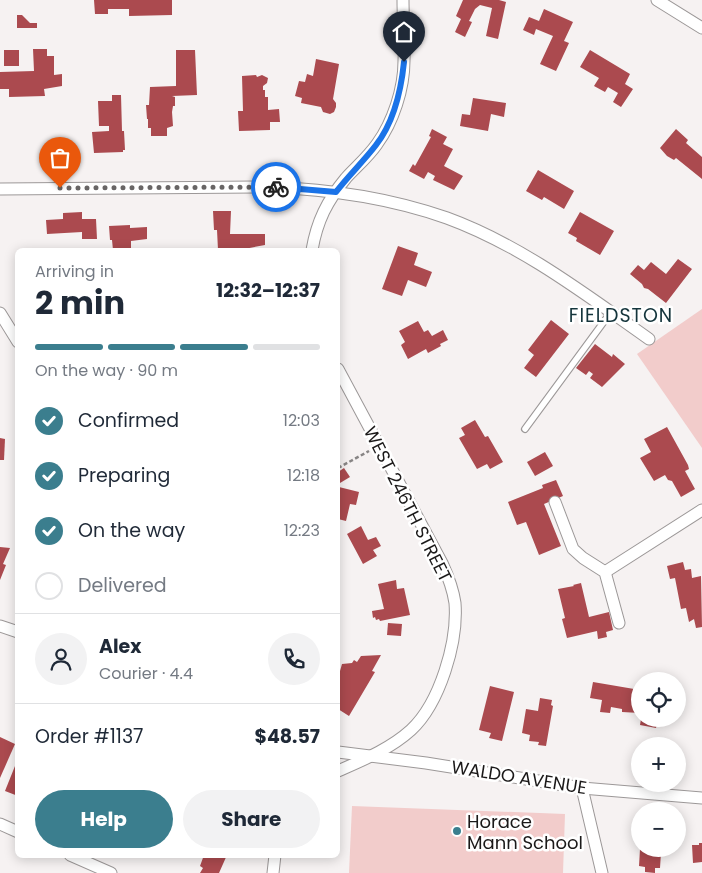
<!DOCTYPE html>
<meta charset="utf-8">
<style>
:root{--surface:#fff;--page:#f2f2f3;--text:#1f2937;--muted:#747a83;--line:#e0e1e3;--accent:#3b7e8e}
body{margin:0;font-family:Poppins,sans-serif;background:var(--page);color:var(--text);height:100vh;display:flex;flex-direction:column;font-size:19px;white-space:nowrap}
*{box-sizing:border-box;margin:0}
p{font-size:16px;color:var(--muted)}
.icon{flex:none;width:28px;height:28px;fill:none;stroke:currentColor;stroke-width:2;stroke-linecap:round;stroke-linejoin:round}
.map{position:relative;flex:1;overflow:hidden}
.details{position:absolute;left:15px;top:248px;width:325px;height:610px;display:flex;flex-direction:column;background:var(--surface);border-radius:8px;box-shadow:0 2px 12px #0003}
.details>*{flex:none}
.fabs{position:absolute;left:631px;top:672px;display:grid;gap:10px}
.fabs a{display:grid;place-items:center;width:55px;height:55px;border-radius:50%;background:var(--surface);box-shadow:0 2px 12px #0003;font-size:25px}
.pin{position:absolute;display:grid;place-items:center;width:42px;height:42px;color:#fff;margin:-51px -21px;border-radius:50% 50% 50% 0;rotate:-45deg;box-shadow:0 0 5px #0007}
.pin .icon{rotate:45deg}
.courier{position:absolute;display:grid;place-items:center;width:50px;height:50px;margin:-25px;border:4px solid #1a73e8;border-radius:50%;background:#fff;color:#222;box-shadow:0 1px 6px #0007}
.headline em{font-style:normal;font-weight:700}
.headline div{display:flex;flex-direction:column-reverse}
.headline{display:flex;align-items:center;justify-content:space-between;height:85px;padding:0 20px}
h1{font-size:32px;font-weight:700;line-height:38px}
.bar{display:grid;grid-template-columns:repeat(4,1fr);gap:8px 5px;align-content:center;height:60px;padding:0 20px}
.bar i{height:6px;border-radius:4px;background:var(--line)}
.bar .active{background:var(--accent)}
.bar p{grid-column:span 4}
.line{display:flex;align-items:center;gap:12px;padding:0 20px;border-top:1px solid var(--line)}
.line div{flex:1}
.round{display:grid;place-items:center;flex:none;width:52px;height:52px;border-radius:26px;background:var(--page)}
ol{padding:0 20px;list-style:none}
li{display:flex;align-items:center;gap:15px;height:55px}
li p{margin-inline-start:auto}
li .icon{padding:5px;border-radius:50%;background:var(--accent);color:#fff;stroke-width:4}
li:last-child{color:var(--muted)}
li i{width:28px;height:28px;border:2px solid var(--line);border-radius:50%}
.primary-button{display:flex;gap:10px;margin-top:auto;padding:10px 20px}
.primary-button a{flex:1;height:58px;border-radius:30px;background:var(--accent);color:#fff;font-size:20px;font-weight:700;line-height:58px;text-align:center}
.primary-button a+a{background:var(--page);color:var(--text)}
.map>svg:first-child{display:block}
.green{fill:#f2cccb}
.building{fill:#ab4a4f}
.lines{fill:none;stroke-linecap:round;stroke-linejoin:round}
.service-casing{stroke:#9c9898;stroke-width:8}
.minor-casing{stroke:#9c9898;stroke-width:13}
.path{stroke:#888585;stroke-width:2.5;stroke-dasharray:4 2.5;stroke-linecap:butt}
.service{stroke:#fff;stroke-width:5.5}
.minor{stroke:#fff;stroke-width:11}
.done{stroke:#686565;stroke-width:5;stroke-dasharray:0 9}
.route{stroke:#1a73e8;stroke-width:6}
.poi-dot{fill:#3b7e8e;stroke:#fff;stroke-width:2}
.labels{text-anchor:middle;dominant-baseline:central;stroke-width:5;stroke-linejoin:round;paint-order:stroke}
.street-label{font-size:18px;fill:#1b1919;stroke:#fff}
.poi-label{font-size:18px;fill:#1b1919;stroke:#fff;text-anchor:start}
.neighbourhood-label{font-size:19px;letter-spacing:1px;fill:#15353c;stroke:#fff}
</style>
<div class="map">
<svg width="702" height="873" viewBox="0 0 702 873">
<rect width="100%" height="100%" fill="#f6f2f2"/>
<!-- green -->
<g class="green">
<polygon points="702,309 702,448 637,354"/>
<polygon points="352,806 565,814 563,873 349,873"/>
</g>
<!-- building -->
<g class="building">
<polygon points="94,0 172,0 172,15 129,16 129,9 108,9 108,14 95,14"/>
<polygon points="463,0 499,0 506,2 498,39 486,36 492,8 480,5 475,9 469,21 472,22 465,37 455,32 461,19 456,16"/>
<polygon points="544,9 573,22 564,41 569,43 556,71 540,64 553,36 536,29 534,35 523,30 529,17 539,21"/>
<polygon points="17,15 22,15 30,23 37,23 37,28 17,28"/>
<polygon points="33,49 47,49 47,56 54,56 54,75 62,74 62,86 44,89 45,96 9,97 9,89 0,89 0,72 34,71"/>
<rect x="4" y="50" width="15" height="16"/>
<polygon points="176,50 195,50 197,95 172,96 175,97 175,106 173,106 172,112 173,126 167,128 167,136 151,136 151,128 148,128 148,119 147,119 146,105 149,105 150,87 176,86"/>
<polygon points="590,50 630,74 625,84 633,89 621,107 613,102 618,93 608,87 605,92 594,86 599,78 580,67"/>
<polygon points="316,59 339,64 333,99 336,103 336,107 334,112 330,114 323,112 321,107 301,103 302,98 295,96 299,81 305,82 307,74 313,76"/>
<polygon points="256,75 257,77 262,75 268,78 267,83 263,86 263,90 265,90 265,97 268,97 268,110 279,109 280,122 270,122 270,130 239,131 238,111 243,111 242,76"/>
<polygon points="112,95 121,95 122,131 124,131 125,150 123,150 123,152 94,153 92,132 109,131 109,126 99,126 98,101 112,101"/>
<polygon points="473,98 506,103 504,117 491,114 488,131 460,126 462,114 470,115"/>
<polygon points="432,129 447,137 443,144 453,149 444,166 463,176 454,190 433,180 435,176 428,172 424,179 409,171 413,164 415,166 431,137 429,136"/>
<polygon points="676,129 688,140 686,143 702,157 702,179 676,158 674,160 667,156 660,148"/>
<polygon points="538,170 574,191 564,209 544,197 542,200 526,191"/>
<polygon points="213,211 231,211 230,234 265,234 265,245 239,250 218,250 217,230 214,230"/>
<polygon points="82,212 82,219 96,219 97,239 82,239 82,232 47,234 46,220 63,219 63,213"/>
<polygon points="580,212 614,231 600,255 576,241 577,238 568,233"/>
<polygon points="130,225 130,228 147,227 147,239 131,241 131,250 113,250 112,240 110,240 109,226"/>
<polygon points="398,246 418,253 414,265 432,272 426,287 408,280 402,296 382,289"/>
<polygon points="678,259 692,269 666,303 648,289 644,288 642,284 630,274 638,265 644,270 651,262 666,274"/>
<polygon points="551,320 569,334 536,377 524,368 534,355 528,350"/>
<polygon points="418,321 424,332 428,330 432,336 443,330 448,340 440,344 441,346 428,353 426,349 408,359 401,345 405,342 399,331"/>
<polygon points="595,344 612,357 613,354 625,364 602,387 590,378 593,374 589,371 586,375 576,368"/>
<polygon points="475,420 485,437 488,436 503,462 490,469 487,464 477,469 459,438 465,435 461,428"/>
<polygon points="667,427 688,465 689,469 685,471 695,489 681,497 672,481 668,480 665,475 654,481 640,458 651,452 644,439"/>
<polygon points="0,438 5,439 4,460 0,460"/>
<polygon points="545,452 553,466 535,476 527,462"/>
<polygon points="344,468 350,477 340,483 338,480 338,472"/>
<polygon points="556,480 563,496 544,504 561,546 539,555 526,522 517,525 508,502 543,488 542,485"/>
<polygon points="339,487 359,492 356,505 350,504 346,521 338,519 338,494"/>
<polygon points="361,526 368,540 376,537 381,546 373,550 377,556 363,564 347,534"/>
<polygon points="0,547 10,548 3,564 6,565 0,580"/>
<polygon points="683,562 685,570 691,569 692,578 701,576 702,627 696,628 694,619 689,622 686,608 681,609 675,578 670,579 667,566"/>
<polygon points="396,580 397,589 404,588 410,615 380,621 379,619 376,620 375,617 373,618 372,611 384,609 378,584"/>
<polygon points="581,583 589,617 609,612 613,630 606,632 607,637 598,639 597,631 567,638 562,619 565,618 558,589 574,586 573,585"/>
<polygon points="388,623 402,624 401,636 387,635"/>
<polygon points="381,655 372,671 375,672 349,716 338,709 338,689 340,684 338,682 338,678 342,664 352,663 354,660 357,662 361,656"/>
<polygon points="593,682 640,690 640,713 622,712 622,709 611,707 610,713 600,712 602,700 590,698"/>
<polygon points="490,686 514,692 502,741 489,738 491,733 479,730"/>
<polygon points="540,698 552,700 551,705 553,706 546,746 538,745 539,742 529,741 530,735 522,733 526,709 538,711"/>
<polygon points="641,719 658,719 656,728 640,725"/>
<polygon points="0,737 15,744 0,778"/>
<polygon points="17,761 18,761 18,796 5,791"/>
<polygon points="699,843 702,843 702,862 693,863 692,845 699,845"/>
<polygon points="640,849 668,849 667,854 661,853 660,868 655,868 655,873 645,872 645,867 639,866"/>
<polygon points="204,855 227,855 219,873 200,873 203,868 200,866"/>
</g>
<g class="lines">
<!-- service casing -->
<g class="service-casing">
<polyline id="service" points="525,429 611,312"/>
</g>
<!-- minor casing -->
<g class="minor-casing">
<g id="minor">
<polyline points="657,0 702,28"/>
<path d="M 0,189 L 268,187 C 329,189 390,198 447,218 C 521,245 585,294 649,339"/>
<path d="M 312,250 C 317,221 327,201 346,178 C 356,167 368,157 377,144 C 393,122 404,89 404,61 C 405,41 403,20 403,0"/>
<polyline points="0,313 18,342"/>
<path d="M 338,369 L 442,563 C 448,576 453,589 455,603 C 458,642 440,703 411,730 C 390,749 363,760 338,771"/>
<polyline points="555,502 573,549 583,558 605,572 619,623"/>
<polyline points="605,572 702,510"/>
<polyline points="0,626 18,632"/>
<polyline points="338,752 426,763 582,788 702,798"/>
<polyline points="582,788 602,873"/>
<polyline points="0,824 18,832"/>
<polyline points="70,855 111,873"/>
<polyline points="273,873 275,855"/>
</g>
</g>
<!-- path -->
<polyline class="path" points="338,468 369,451"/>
<!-- service -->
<use href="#service" class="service"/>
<!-- minor -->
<use href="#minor" class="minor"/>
</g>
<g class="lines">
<!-- done -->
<polyline class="done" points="60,188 276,187"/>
<!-- route -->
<path class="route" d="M 276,187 L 336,192 C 348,176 363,162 376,145 C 394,122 401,91 404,62"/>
</g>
<!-- markers -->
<circle class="poi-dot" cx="457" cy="831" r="5"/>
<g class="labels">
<!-- street labels -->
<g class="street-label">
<text transform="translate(408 504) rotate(63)">WEST 246TH STREET</text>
<text transform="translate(519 777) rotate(9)">WALDO AVENUE</text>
</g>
<!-- poi labels -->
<g class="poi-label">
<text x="467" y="821">Horace<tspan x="467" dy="21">Mann School</tspan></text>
</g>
<!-- neighbourhood labels -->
<g class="neighbourhood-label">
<text x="621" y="315">FIELDSTON</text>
</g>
</g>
</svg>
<div class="fabs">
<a><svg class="icon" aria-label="locate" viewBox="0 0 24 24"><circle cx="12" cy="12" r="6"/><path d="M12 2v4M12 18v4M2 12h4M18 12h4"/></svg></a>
<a>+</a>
<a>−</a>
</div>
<div class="pin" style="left:60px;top:188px;background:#ea580c"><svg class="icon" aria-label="bag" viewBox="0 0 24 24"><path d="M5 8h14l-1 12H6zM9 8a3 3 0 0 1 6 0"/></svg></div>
<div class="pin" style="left:404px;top:62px;background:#1f2937"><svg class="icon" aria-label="home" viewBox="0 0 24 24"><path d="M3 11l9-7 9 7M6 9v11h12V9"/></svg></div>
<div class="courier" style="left:276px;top:187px"><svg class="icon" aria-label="bike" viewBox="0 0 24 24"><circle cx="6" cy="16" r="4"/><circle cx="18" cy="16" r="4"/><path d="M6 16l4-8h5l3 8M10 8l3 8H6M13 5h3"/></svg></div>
<section class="details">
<div class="headline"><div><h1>2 min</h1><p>Arriving in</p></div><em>12:32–12:37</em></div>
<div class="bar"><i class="active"></i><i class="active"></i><i class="active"></i><i></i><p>On the way · 90 m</p></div>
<ol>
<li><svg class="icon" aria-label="check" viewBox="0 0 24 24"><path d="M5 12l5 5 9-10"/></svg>Confirmed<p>12:03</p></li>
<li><svg class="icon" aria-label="check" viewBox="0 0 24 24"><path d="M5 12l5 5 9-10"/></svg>Preparing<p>12:18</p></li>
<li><svg class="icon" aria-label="check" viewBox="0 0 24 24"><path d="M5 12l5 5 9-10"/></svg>On the way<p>12:23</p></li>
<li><i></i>Delivered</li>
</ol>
<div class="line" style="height:90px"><a class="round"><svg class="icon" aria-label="person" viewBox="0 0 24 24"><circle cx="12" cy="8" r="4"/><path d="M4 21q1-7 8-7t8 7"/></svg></a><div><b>Alex</b><p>Courier · 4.4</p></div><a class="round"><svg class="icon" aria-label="phone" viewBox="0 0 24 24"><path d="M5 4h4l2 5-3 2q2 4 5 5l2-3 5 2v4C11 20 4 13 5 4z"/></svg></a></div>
<div class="line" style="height:65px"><div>Order #1137</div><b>$48.57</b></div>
<div class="primary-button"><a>Help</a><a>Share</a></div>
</section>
</div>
